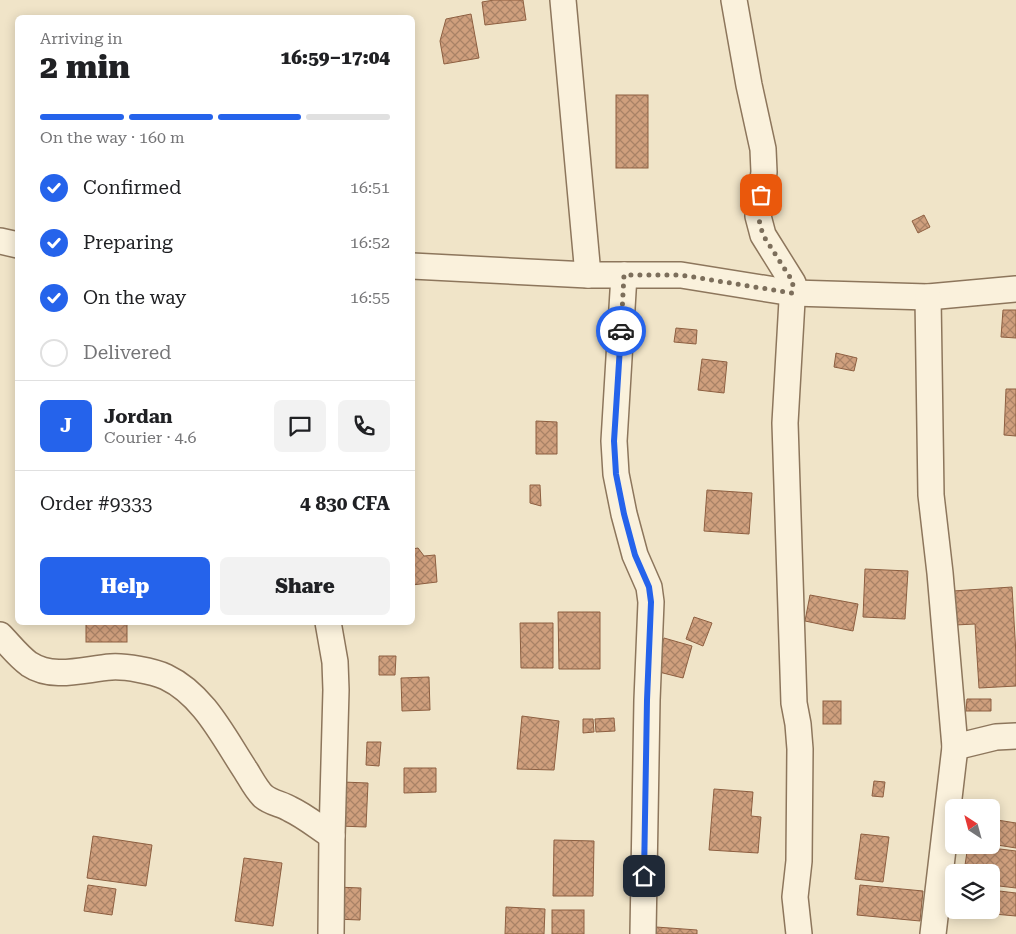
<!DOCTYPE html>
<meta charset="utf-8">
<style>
:root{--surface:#fff;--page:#f2f2f2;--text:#202124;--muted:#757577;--line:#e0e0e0;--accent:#2563eb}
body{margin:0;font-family:"Roboto Serif",serif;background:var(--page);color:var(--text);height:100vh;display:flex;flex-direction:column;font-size:19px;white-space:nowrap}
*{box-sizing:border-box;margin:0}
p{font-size:16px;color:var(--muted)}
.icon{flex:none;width:28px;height:28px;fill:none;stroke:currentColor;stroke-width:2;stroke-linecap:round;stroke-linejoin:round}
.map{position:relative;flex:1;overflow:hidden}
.panel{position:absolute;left:15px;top:15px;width:400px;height:610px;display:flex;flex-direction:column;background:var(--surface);border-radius:8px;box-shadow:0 2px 12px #0003}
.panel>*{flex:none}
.needle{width:32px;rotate:324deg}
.fabs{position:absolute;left:945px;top:799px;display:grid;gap:10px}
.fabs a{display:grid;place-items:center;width:55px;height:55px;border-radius:8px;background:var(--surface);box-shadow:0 2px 12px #0003;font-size:25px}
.pin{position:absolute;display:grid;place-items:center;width:42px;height:42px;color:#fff;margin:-21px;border-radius:10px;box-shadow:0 2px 8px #0006}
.courier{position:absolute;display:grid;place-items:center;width:50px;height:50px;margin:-25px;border:4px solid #2563eb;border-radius:50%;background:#fff;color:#222;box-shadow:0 1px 6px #0007}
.headline em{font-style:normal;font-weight:800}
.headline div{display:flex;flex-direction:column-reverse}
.headline{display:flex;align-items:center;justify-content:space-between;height:85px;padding:0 25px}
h1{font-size:32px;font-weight:800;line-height:38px}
.bar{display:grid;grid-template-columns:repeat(4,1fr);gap:8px 5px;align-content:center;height:60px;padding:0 25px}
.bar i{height:6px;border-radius:4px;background:var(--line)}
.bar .active{background:var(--accent)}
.bar p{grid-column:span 4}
.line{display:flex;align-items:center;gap:12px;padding:0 25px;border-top:1px solid var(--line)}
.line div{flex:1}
.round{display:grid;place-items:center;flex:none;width:52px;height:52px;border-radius:8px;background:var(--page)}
ol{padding:0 25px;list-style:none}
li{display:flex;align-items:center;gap:15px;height:55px}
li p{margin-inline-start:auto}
li .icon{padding:5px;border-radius:50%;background:var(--accent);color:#fff;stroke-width:4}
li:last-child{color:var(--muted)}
li i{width:28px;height:28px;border:2px solid var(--line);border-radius:50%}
.action{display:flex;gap:10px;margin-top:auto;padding:10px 25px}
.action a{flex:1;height:58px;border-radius:8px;background:var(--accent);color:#fff;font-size:20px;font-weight:800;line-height:58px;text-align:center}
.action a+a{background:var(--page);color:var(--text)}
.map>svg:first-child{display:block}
.building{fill:url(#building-cross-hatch);stroke:#8d5f41}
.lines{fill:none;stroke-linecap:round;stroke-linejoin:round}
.street-casing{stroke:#8d765c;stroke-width:28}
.street{stroke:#faf1dc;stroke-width:25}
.done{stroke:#7c6e5b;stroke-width:5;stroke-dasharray:0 9}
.route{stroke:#2563eb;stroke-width:6}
</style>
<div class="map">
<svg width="1016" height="934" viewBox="0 0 1016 934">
<defs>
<pattern id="building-cross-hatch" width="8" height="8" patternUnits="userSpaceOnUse" patternTransform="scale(1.25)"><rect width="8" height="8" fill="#cf9f7d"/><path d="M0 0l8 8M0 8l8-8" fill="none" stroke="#a98266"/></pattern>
</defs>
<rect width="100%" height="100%" fill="#f0e4c8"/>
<!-- building -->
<g class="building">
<polygon points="494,0 523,0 526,20 485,25 482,2"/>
<polygon points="471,14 479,58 444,64 440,41 446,19"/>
<rect x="616" y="95" width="32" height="73"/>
<polygon points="924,215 930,227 918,233 912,221"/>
<polygon points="1003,310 1016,310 1016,338 1001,337"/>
<polygon points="676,328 697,330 696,344 674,342"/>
<polygon points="836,353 857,358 854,371 834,367"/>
<polygon points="702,359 727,362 724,393 698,390"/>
<polygon points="1006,389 1016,389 1016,436 1004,435"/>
<polygon points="536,421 557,422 557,454 536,454"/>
<polygon points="530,485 540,485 541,506 530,503"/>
<polygon points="707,490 752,493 749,534 704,531"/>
<polygon points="418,548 424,556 435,555 437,582 412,585 412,549"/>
<polygon points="865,569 908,571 905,619 863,617"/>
<polygon points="1012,587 1016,654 1016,686 979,688 975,624 955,625 953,591"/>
<polygon points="810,595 858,604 853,631 805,621"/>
<polygon points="558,612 600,612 600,669 559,669"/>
<polygon points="694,617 712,623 703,646 686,639"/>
<rect x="86" y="622" width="41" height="20"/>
<polygon points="520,623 553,623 553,668 521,668"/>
<polygon points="664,638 692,646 683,678 655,671"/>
<polygon points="379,656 396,656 395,675 379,675"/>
<polygon points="429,677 430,710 402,711 401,678"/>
<polygon points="967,699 991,699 991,711 966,711"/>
<rect x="823" y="701" width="18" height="23"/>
<polygon points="522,716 559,721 554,770 517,769"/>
<polygon points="614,718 615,731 596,732 595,719"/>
<polygon points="583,719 593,719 594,732 583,733"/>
<polygon points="367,742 381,742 379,766 366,765"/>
<polygon points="404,768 436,768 436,792 404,793"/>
<polygon points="874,781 885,782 883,797 872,796"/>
<polygon points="342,782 368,783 366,827 339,826"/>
<polygon points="714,789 753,792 751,816 761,817 758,853 709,850"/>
<polygon points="991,819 1016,823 1016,848 991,844"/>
<polygon points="861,834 889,837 883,882 855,879"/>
<polygon points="93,836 152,845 146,886 87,878"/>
<polygon points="554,840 594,841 593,896 553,896"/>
<polygon points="968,845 1016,851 1016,888 991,885 991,872 964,872"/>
<polygon points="244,858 282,863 273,926 235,921"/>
<polygon points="88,885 116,889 112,915 84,911"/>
<polygon points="860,885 923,891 920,921 857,915"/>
<polygon points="336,887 361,888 360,920 335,919"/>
<polygon points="991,890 1016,893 1016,916 960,911 960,910 991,910"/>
<polygon points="506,907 545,909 544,934 505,934"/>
<rect x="552" y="910" width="32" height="24"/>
<polygon points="656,927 697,930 697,934 655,934"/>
</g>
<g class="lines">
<!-- street casing -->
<g class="street-casing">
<g id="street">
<polyline points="563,0 588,275"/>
<polyline points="734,0 749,85 763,149 764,172 758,216 763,235 793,283 785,423 794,703 798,724 800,749 799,861 795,897 799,934"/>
<polyline points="0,241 18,245"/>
<polyline points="412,266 588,275 681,275 793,293 928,297 1016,289"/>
<polyline points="624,275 614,441 616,474 624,514 635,555 649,587 651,602 647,700 643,934"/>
<polyline points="928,297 931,495 940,573 955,747 933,934"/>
<polyline points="328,622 335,662 336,690 332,836 331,934"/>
<path d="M 0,635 C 9,644 18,656 29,664 C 53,680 84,669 111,667 C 125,666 153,671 166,677 C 204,695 224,738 246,771 C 251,779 256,789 263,796 C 271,803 282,804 290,809 C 305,816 318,827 332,836"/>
<polyline points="955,747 996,737 1016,736"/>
</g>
</g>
<!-- street -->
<use href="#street" class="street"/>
</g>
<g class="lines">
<!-- done -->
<polyline class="done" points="621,331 624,275 681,275 792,293 793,282 763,235 758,216 761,195"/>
<!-- route -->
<polyline class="route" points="621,331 614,441 616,474 624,514 635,555 649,587 651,602 647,700 644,876"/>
</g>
</svg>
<div class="fabs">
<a><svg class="needle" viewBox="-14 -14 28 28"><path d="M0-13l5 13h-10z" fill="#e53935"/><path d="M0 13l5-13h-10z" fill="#757577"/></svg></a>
<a><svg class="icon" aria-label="layers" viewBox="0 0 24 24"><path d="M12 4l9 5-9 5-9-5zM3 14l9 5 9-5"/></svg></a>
</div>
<div class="pin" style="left:761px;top:195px;background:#ea580c"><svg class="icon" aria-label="bag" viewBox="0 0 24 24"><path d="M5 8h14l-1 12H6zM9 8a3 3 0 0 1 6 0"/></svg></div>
<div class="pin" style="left:644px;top:876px;background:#1f2937"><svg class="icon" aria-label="home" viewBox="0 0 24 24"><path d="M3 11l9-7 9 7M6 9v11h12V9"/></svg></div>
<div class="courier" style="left:621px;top:331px"><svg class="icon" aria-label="car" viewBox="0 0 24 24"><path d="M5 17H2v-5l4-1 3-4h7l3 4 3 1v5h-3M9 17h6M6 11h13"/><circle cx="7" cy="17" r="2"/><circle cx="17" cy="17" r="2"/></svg></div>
<section class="panel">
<div class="headline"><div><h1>2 min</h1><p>Arriving in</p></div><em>16:59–17:04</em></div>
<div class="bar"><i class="active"></i><i class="active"></i><i class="active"></i><i></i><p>On the way · 160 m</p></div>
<ol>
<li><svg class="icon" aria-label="check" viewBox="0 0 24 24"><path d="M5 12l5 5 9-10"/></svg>Confirmed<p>16:51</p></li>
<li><svg class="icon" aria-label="check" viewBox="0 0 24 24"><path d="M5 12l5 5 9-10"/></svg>Preparing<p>16:52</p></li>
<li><svg class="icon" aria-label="check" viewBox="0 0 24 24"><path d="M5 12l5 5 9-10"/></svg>On the way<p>16:55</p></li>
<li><i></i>Delivered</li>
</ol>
<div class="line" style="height:90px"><b class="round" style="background:var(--accent);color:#fff">J</b><div><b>Jordan</b><p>Courier · 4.6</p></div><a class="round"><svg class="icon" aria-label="chat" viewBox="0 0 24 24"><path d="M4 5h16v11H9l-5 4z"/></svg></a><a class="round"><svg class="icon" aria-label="phone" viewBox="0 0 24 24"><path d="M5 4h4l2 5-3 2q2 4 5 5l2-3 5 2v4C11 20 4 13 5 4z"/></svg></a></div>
<div class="line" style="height:65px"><div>Order #9333</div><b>4 830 CFA</b></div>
<div class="action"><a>Help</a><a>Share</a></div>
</section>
</div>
